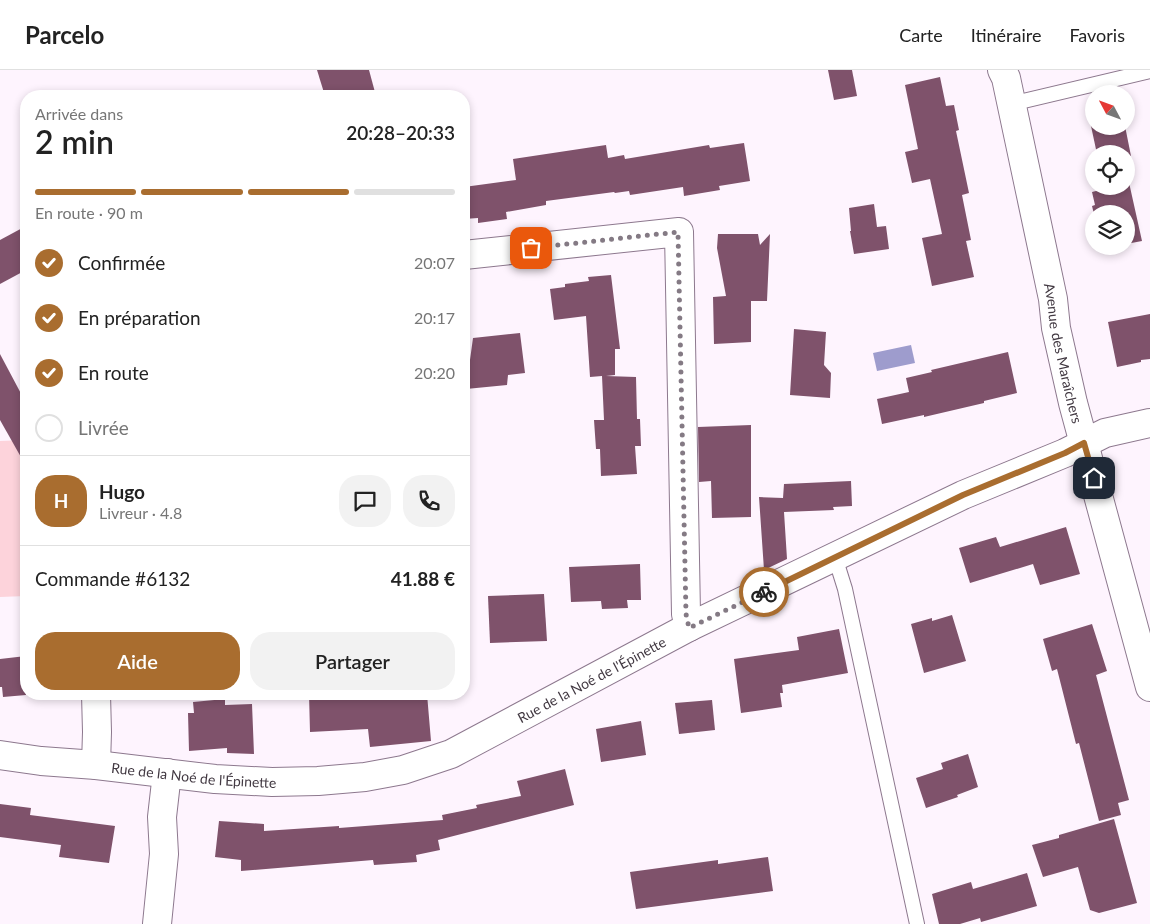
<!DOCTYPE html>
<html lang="fr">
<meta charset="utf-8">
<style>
:root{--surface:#fff;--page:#f2f2f2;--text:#222;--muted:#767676;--line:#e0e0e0;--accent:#a96d2f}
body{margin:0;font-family:Lato,sans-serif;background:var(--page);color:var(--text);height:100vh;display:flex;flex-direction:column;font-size:19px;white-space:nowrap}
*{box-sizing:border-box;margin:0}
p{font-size:16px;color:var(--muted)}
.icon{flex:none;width:28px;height:28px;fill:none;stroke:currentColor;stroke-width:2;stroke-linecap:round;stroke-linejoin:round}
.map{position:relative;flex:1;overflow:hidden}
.details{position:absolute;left:20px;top:20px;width:450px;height:610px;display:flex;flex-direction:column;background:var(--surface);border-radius:20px;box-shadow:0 2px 8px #0003}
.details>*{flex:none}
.needle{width:32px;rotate:311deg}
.buttons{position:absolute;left:1085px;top:15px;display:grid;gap:10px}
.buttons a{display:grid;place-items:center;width:50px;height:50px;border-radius:50%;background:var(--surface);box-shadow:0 2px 8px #0003;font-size:25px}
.pin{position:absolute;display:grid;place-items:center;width:42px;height:42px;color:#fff;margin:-21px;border-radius:10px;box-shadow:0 2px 8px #0006}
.courier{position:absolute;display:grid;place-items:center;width:50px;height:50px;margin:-25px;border:4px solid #a96d2f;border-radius:50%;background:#fff;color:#222;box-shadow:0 1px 6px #0007}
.headline em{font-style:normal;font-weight:600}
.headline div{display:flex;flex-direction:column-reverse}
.headline{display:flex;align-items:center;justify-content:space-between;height:85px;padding:0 15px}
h1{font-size:32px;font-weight:600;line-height:38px}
.bar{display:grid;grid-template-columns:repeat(4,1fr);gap:8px 5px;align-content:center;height:60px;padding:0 15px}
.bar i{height:6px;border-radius:4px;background:var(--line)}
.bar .active{background:var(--accent)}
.bar p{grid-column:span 4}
.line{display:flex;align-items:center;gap:12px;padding:0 15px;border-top:1px solid var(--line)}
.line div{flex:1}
.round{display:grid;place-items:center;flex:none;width:52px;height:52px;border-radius:20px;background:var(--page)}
ol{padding:0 15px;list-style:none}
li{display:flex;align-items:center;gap:15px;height:55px}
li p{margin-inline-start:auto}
li .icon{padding:5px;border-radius:50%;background:var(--accent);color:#fff;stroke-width:4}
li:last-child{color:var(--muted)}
li i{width:28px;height:28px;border:2px solid var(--line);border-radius:50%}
.action{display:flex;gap:10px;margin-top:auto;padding:10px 15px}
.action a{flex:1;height:58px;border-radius:20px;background:var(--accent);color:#fff;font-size:20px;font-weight:600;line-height:58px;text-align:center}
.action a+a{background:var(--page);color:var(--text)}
header{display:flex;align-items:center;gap:30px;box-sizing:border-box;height:70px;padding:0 25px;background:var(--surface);border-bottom:1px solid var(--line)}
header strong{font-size:24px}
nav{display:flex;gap:28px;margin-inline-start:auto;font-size:18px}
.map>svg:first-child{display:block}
.green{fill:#fdd3db}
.water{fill:#9e9ccd}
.building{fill:#7f526b}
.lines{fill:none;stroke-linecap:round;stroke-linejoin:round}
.service-casing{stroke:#8d788e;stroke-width:16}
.minor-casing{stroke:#8d788e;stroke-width:30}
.secondary-casing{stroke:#8d788e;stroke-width:30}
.service{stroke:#fff;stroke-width:14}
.minor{stroke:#fff;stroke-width:28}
.secondary{stroke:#fff;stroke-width:28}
.done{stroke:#847a84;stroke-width:5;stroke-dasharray:0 9}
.route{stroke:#a96d2f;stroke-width:6}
.labels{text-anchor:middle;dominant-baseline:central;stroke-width:5;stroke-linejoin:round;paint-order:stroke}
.street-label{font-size:14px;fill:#423942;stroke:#fef4fe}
</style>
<header>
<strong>Parcelo</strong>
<nav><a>Carte</a><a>Itinéraire</a><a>Favoris</a></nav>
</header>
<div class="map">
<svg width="1150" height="854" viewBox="0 0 1150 854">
<rect width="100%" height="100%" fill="#fef4fe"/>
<!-- green -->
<polygon class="green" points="26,370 26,526 0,527 0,371"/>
<!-- water -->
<polygon class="water" points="911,275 915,293 877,301 873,283"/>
<!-- building -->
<g class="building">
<polygon points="317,0 369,0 376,26 325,26"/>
<polygon points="828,0 852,0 857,26 834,30"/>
<polygon points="940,7 946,36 954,35 959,60 956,61 969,123 962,125 971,170 966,171 974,207 932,216 922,168 942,164 930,109 912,113 905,82 918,79 905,15"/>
<polygon points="1091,56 1125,56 1131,86 1126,87 1126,84 1097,84"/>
<polygon points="744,73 750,111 719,116 720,120 684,126 683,117 630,125 629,121 615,123 614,122 546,131 546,135 506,142 507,149 478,153 478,148 464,149 464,117 516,110 513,89 606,75 608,88 624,85 625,89 709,75 710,78"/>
<polygon points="1126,99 1142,171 1126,174 1126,144 1094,144 1092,136 1095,135 1092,122 1104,119 1104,116 1126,116"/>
<polygon points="874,134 877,157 886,156 889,179 854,184 850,161 851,161 849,138"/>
<polygon points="26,156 26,200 0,214 0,170"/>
<polygon points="718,164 758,164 760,175 770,164 767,231 751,231 751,272 714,274 713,227 726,226 717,178"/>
<polygon points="611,205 620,279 615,279 615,305 606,306 636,307 637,349 640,349 641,376 635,376 637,404 601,406 600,379 596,379 594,350 604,350 602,306 590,307 586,246 554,250 550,219 565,217 565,214 589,211 588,207"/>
<polygon points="1150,244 1150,289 1141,290 1141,292 1117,297 1108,252"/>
<polygon points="794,259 826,262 824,295 831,303 830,328 790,325"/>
<polygon points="520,263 525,303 508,305 507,315 466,319 473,268"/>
<polygon points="1008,282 1017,323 984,331 984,333 924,347 924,345 882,354 877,329 909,322 906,308 932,302 931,300"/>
<polygon points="0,284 26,333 26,396 0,350"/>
<polygon points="751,355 751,447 712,448 711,411 699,412 698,357"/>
<polygon points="851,411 852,436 833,437 834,440 784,442 787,489 764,500 759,427 783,428 784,414"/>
<polygon points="1066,457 1080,504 1040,515 1033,494 970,513 959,478 996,467 1000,477"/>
<polygon points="640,494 641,530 627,530 628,538 602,539 601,531 571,532 569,497"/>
<polygon points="544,524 547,571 490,573 488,526"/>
<polygon points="952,545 966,591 924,603 911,554 932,548 932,551"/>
<polygon points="1092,554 1107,601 1096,605 1129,730 1118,733 1121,745 1099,751 1079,673 1076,674 1057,599 1052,601 1043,569"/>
<polygon points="839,559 848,603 782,615 783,623 780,623 782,637 741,643 734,589 799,580 797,567"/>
<polygon points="26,586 26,625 3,627 2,617 0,617 0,589"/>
<polygon points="309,624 368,624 368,626 427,624 431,671 370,677 368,659 310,662"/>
<polygon points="225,629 225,635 252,634 254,684 227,683 227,678 189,681 188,643 194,643 193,632"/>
<polygon points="712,630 715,660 679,664 675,633"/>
<polygon points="641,651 646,685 601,692 596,659"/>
<polygon points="968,684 978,717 957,725 958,727 926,738 916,708 943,699 941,693"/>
<polygon points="565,699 574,735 438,770 440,780 416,785 417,792 374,795 373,790 241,801 241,790 215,787 219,751 264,754 264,761 339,756 339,758 443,750 442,745 477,738 476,735 521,726 517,711"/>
<polygon points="0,734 31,738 30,745 115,756 109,793 59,787 61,775 0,767"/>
<polygon points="1114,749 1137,833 1099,843 1090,840 1078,797 1043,807 1032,775 1059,768 1059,765"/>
<polygon points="768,787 773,821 636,839 630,802 718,790 718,794"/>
<polygon points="1027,803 1037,836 981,852 980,848 960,854 939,854 932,824 971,812 973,819"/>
</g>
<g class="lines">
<!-- service casing -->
<g class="service-casing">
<g id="service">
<polyline points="1011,34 1150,1"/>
<polyline points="835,487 845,519 917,854"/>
</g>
</g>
<!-- minor casing -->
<g class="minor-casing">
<g id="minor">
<polyline points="464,185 679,162 686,544 689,557"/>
<path id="s1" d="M 0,685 L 41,691 L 96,695 L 215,709 L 272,712 L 318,711 L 365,707 L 403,700 L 451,684 L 689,557 L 963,425 L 1065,383 L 1105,363 L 1150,353"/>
<polyline points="96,695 97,662 96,624"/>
<polyline points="157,854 164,784 162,747 167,703"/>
</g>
</g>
<!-- secondary casing -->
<g class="secondary-casing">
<g id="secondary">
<path id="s2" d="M 1002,0 L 1006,8 L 1053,229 L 1056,258 L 1073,333 L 1150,617"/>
</g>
</g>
<!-- service -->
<use href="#service" class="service"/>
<!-- minor -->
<use href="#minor" class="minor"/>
<!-- secondary -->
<use href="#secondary" class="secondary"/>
</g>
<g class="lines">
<!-- done -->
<polyline class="done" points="531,178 678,162 686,544 689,558 764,522"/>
<!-- route -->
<polyline class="route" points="764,522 963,425 1065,383 1084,373 1094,408"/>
</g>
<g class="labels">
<!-- street labels -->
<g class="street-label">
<text stroke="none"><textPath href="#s2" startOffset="290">Avenue des Maraîchers</textPath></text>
<text stroke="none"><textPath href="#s1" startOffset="615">Rue de la Noé de l'Épinette</textPath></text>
<text stroke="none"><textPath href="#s1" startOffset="195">Rue de la Noé de l'Épinette</textPath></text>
</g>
</g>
</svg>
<div class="buttons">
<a><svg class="needle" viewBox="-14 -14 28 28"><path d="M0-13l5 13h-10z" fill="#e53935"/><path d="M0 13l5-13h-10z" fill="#767676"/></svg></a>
<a><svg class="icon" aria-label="locate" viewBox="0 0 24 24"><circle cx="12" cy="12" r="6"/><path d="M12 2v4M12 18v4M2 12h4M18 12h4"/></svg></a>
<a><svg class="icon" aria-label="layers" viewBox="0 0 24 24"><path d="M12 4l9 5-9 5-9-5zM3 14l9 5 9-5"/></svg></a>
</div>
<div class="pin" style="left:531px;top:178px;background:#ea580c"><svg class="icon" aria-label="bag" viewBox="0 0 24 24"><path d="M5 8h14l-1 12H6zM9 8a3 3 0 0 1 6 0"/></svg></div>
<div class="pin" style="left:1094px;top:408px;background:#1f2937"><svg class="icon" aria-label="home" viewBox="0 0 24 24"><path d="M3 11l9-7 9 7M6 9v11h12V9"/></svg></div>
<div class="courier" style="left:764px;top:522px"><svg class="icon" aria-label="bike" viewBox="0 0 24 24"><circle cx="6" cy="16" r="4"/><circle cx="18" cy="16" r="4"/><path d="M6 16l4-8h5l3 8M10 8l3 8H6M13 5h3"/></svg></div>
<section class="details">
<div class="headline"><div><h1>2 min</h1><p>Arrivée dans</p></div><em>20:28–20:33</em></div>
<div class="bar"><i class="active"></i><i class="active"></i><i class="active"></i><i></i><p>En route · 90 m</p></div>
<ol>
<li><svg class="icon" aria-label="check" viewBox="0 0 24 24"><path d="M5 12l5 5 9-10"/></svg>Confirmée<p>20:07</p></li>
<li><svg class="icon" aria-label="check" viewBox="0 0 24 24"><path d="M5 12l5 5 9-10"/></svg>En préparation<p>20:17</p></li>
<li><svg class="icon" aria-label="check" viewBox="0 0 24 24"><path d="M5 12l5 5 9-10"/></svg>En route<p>20:20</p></li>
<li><i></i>Livrée</li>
</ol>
<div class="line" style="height:90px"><b class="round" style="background:var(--accent);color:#fff">H</b><div><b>Hugo</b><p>Livreur · 4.8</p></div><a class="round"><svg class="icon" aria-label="chat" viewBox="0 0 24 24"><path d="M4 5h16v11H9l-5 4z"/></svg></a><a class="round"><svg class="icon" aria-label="phone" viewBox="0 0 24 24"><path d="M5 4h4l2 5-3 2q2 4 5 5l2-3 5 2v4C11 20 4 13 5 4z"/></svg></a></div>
<div class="line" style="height:65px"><div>Commande #6132</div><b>41.88 €</b></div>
<div class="action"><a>Aide</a><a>Partager</a></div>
</section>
</div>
